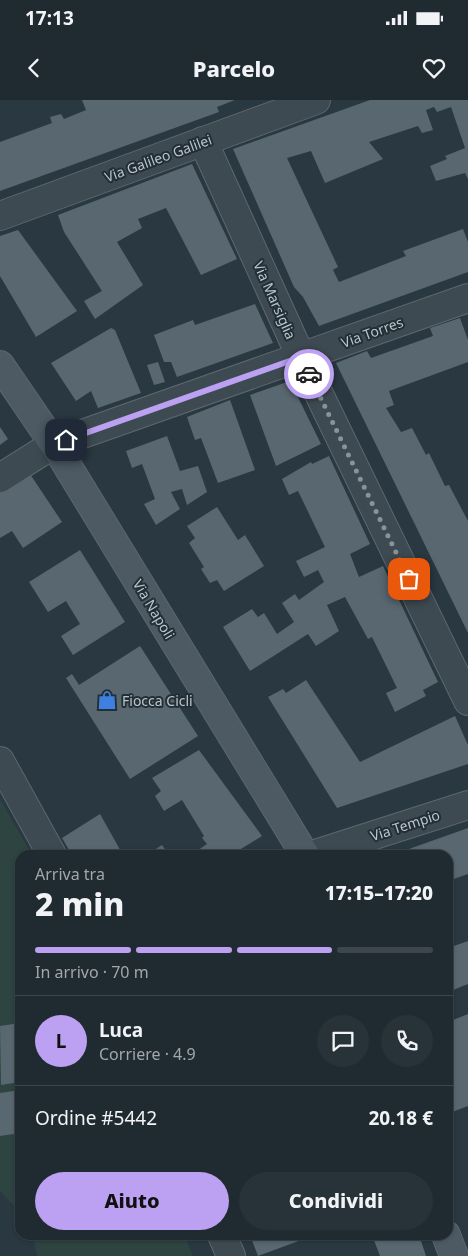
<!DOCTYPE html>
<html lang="it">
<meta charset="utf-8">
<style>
:root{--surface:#202a31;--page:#283239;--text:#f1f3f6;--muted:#a2a7ab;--line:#3d464d;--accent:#bca0f2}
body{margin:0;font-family:"Noto Sans",sans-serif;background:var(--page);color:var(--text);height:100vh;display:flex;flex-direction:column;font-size:19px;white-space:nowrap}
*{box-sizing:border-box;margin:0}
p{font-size:16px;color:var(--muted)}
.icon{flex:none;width:28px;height:28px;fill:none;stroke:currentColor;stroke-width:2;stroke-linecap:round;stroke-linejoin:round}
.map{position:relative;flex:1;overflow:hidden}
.panel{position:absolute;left:15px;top:750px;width:438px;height:390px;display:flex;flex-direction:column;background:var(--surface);border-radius:15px;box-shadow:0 1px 4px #0004,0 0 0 1px var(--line)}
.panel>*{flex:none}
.pin{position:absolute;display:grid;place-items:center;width:42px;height:42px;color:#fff;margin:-21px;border-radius:10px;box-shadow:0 2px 8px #0006}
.courier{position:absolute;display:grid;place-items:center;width:50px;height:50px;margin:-25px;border:4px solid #bca0f2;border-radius:50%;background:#fff;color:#222;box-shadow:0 1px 6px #0007}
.overview em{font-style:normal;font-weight:800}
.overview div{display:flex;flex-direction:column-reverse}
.overview{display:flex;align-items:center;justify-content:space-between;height:85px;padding:0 20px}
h1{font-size:32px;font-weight:800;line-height:38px}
.bar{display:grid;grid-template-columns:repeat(4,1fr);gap:8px 5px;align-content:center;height:60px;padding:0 20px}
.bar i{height:6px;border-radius:4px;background:var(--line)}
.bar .selected{background:var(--accent)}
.bar p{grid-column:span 4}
.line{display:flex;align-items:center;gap:12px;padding:0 20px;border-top:1px solid var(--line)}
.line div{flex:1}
.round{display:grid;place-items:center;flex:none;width:52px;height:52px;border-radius:26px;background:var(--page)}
.cta{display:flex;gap:10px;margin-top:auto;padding:10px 20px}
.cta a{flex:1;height:58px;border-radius:30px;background:var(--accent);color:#111;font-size:20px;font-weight:800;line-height:58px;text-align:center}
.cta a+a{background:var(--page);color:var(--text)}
.status{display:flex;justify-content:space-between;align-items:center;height:35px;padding:0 25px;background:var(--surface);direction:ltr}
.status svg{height:14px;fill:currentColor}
header{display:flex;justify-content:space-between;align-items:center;height:65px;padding:0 20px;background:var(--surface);font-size:22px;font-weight:800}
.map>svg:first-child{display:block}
.green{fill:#2d4441}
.building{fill:#596770}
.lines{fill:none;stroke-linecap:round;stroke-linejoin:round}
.minor-casing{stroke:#5c676e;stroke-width:30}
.secondary-casing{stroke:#5c676e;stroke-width:30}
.minor{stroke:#3e4a51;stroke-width:28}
.secondary{stroke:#4d5a63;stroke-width:28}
.done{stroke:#88939b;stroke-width:5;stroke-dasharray:0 9}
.route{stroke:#bca0f2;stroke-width:6}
.labels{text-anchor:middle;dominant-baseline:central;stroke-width:4;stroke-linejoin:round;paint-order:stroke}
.street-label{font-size:14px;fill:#bbc4cb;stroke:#232f36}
.poi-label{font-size:14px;fill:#bbc4cb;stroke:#232f36;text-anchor:start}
</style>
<div class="status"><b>17:13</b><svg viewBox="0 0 49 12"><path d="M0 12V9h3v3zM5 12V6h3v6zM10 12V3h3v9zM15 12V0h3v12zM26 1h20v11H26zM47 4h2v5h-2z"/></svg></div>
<header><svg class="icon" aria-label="back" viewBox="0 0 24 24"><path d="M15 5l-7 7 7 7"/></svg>Parcelo<svg class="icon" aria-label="heart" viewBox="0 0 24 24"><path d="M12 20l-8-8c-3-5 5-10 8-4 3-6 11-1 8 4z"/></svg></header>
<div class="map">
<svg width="468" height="1156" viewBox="0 0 468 1156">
<rect width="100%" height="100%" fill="#2a3841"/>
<!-- green -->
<g class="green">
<polygon points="0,699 32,755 20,755 20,1112 0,1091"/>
<polygon points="33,1135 184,1135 193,1156 37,1156"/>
</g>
<!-- building -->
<g class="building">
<polygon points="82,0 235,0 217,7 219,12 0,91 0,42 52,23 50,17 61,14 64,19 86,10"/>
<polygon points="370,0 468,0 468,79 465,73 436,81 430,66 447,59 445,56 465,48 451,7 437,12 434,7 426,10 433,30 422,33 418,26 369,42 383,59 325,83 311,51 287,58 338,167 333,170 339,182 406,156 403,151 463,129 468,142 468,172 319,226 303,197 294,187 233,49"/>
<polygon points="192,64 237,159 201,175 166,108 138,119 142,128 117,142 143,185 95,219 84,201 102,191 64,132 58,115"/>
<polygon points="18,130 77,211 36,237 0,176 0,136"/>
<polygon points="255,204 273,243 177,277 171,262 164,262 154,235 193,220 195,225"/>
<polygon points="460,218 468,240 468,262 389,291 394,305 386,308 401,332 412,328 426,355 429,353 445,386 449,385 468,421 468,533 336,263 367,251 371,258 433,236 430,228"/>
<polygon points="111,228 115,230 141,293 98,308 91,291 76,301 51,263"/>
<polygon points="158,262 165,282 154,285 147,265"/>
<polygon points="290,281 321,344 276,366 250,295"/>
<polygon points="230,300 255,370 218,383 201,338 195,340 187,317"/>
<polygon points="0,327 8,339 0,345"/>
<polygon points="167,336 180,371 198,366 207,392 187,405 182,389 171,392 180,409 156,425 144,404 155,399 142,364 132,368 126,351"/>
<polygon points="329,356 370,444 350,454 359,477 383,466 438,582 423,590 426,596 395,612 386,593 397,588 372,537 368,539 345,497 327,505 339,531 316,546 308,534 250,571 223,527 252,509 258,517 264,513 277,534 294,522 282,503 295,494 299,500 324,482 318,470 304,477 296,461 325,447 298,391 289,395 282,379 311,362 312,364"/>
<polygon points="30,374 62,422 23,448 12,431 0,438 0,393"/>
<polygon points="217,407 238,440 245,435 264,466 224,491 217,480 210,483 201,469 204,467 189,443 195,438 187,426"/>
<polygon points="80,450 125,522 73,555 61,536 80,524 66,501 48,512 29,482"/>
<polygon points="140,546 198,636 130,679 66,578 72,574 79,585"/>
<polygon points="306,580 360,662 455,616 468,645 468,664 337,708 268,597 283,589 286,593"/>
<polygon points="199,650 262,736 231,755 191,755 207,744 202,738 204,736 182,700 164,711 155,696 161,691 152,678"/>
<polygon points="100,714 123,755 72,755 62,738"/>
<polygon points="468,728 468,774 448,781 448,755 392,755"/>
<polygon points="162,745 169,755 147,755"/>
<polygon points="468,841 468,884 448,892 448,848"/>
<polygon points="468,914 468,1006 452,1012 448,1000 448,922"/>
<polygon points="20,923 20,982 1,985 0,926"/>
<polygon points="20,990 20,1033 0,1036 0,993"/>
<polygon points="250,1135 315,1135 258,1156"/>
<polygon points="372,1135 419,1135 426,1156 380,1156"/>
</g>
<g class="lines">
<!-- minor casing -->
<g class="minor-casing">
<g id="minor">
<polyline points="203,41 301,257 468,601"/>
<polyline points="0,116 316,0"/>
<polyline points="0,378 54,344 468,198"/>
<polyline points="0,661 52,755"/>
<polyline points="312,755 468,705"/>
<polyline points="222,1135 231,1156"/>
</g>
</g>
<!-- secondary casing -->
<g class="secondary-casing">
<g id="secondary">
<polyline points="0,265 54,344 305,755"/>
<polyline points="446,1135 454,1156"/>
</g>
</g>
<!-- minor -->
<use href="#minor" class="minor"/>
<!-- secondary -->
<use href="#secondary" class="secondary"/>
</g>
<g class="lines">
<!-- done -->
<polyline class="done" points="309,274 409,479"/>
<!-- route -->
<polyline class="route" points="66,340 301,257 309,274"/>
</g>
<!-- icons -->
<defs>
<g id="shop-bare" transform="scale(1.5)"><path d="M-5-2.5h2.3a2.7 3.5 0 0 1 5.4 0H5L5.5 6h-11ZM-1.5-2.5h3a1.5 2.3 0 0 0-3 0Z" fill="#3f7fe0" stroke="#232f36" stroke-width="2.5" paint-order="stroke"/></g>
</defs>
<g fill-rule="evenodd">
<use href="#shop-bare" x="107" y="600"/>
</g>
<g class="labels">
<!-- street labels -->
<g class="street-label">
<text transform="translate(158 58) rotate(-20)">Via Galileo Galilei</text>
<text transform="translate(275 200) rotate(66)">Via Marsiglia</text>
<text transform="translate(372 232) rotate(-20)">Via Torres</text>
<text transform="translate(154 509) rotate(59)">Via Napoli</text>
<text transform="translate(405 725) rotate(-18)">Via Tempio</text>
</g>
<!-- poi labels -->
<g class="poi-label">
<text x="122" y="600">Fiocca Cicli</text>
</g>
</g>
</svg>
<div class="pin" style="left:409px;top:479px;background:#ea580c"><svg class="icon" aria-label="bag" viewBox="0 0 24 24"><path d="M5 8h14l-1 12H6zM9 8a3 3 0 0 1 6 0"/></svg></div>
<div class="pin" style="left:66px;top:340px;background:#1f2937"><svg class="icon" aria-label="home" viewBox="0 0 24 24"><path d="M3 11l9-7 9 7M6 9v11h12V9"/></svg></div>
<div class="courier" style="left:309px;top:274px"><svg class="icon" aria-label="car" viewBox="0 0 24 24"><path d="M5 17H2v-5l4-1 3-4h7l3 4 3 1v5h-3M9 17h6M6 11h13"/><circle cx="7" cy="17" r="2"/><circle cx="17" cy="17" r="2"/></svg></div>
<section class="panel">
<div class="overview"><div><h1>2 min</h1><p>Arriva tra</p></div><em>17:15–17:20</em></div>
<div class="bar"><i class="selected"></i><i class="selected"></i><i class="selected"></i><i></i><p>In arrivo · 70 m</p></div>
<div class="line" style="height:90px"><b class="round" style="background:var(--accent);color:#111">L</b><div><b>Luca</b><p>Corriere · 4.9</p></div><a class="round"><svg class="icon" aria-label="chat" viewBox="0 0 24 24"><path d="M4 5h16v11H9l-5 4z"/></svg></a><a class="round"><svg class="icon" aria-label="phone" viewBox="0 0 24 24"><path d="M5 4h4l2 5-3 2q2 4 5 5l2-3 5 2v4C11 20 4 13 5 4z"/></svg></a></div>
<div class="line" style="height:65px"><div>Ordine #5442</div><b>20.18 €</b></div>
<div class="cta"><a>Aiuto</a><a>Condividi</a></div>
</section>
</div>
